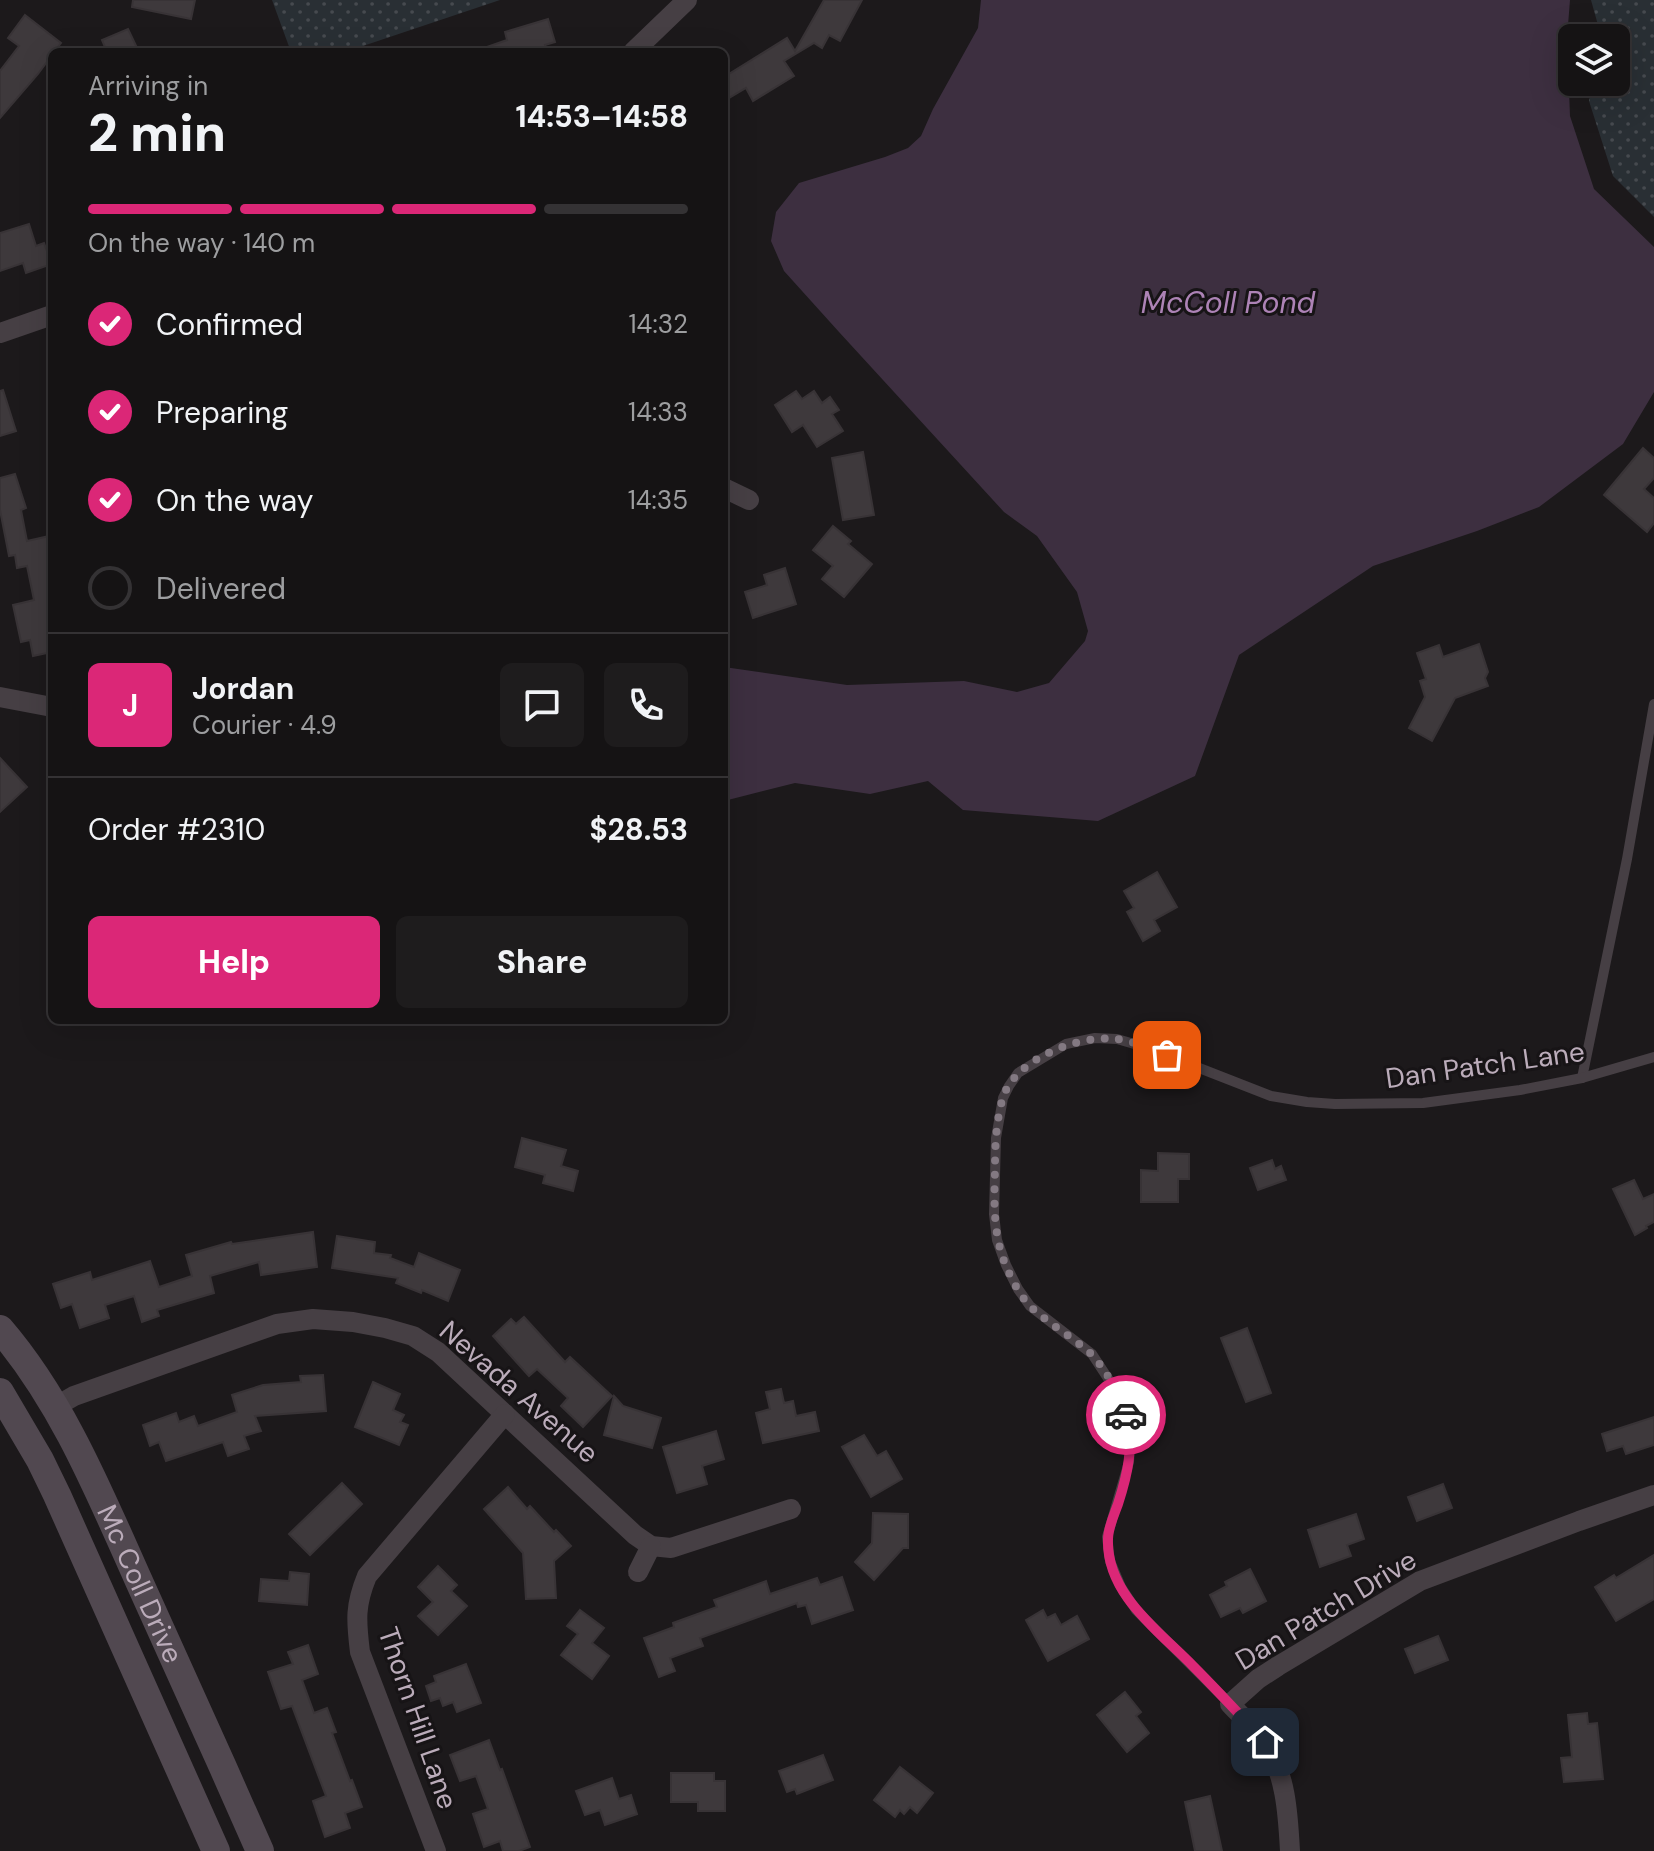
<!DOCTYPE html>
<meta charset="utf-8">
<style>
:root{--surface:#151314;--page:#1e1c1d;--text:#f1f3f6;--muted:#9d9ea0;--line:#343234;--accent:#db2777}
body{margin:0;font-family:"DM Sans",sans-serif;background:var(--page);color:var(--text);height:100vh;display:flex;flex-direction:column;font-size:30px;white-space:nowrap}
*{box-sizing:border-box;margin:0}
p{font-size:26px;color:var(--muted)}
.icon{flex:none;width:44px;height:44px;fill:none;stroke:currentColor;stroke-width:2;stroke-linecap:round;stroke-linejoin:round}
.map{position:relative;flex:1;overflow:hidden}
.sheet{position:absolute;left:48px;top:48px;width:680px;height:976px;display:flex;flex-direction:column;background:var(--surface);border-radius:12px;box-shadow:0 8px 32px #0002,0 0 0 2px var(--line)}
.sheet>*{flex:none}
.tools{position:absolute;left:1558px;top:24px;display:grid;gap:16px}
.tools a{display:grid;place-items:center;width:72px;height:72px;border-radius:12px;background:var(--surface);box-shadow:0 8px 32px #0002,0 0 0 2px var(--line);font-size:40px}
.pin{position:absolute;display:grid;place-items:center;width:68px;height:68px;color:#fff;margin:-34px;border-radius:16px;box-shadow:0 4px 12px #0006}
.courier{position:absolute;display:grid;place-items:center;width:80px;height:80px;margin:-40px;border:6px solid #db2777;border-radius:50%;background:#fff;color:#222;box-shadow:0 2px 10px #0007}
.head em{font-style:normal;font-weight:800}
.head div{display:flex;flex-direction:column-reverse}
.head{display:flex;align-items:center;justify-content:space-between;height:136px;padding:0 40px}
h1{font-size:52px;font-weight:800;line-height:60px}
.bar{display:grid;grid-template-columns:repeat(4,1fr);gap:12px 8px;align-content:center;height:96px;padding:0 40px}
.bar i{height:10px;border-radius:6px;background:var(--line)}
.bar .on{background:var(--accent)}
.bar p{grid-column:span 4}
.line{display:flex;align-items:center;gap:20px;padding:0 40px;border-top:2px solid var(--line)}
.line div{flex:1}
.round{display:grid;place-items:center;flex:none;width:84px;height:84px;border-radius:12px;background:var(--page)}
ol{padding:0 40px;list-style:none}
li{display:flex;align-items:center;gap:24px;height:88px}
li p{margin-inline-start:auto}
li .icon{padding:8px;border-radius:50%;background:var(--accent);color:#fff;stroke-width:4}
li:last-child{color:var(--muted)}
li i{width:44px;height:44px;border:4px solid var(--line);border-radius:50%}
.button{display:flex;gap:16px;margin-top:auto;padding:16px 40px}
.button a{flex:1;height:92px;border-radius:12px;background:var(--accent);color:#fff;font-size:32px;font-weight:800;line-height:92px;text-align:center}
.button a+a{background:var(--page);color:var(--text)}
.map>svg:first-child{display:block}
.park{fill:url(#park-dots)}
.water{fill:#3d2f40}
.building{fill:#3e393c;stroke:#383336;stroke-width:2}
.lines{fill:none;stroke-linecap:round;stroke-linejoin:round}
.service{stroke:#463f44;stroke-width:10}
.minor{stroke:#463f44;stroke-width:20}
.secondary{stroke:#514850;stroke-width:28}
.done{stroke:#837982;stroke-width:8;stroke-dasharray:0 14.4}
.route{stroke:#db2777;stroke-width:10}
.labels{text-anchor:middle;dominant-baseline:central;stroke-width:6;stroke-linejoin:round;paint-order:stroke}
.street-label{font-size:28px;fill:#bbacba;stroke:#171416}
.water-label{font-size:30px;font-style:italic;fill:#ad83b6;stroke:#171416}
</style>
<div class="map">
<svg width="1654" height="1851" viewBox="0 0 1654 1851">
<defs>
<pattern id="park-dots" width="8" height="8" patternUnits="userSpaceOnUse" patternTransform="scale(2)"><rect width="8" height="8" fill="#292f34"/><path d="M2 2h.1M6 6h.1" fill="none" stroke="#464a4f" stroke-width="1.8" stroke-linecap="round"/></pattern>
</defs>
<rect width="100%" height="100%" fill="#1c191b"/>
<!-- park -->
<g class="park">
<polygon points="272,0 500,0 345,52 291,52"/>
<polygon points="1591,0 1654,0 1654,217 1613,176 1589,101 1592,82 1616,82 1616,38 1596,38 1598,25"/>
</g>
<!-- water -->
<polygon class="water" points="981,0 1570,0 1567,38 1570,116 1594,189 1654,247 1654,392 1623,444 1539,507 1477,531 1373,566 1239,655 1195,776 1098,821 963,810 928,781 870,794 795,783 724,801 724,667 847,685 964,681 1017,692 1049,683 1085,641 1088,631 1077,592 1037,536 1004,512 839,332 784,271 771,241 776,212 799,183 885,157 908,148 921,136 933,109 978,28"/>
<!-- building -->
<g class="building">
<polygon points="133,0 195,0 191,19 132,7"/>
<polygon points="824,0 862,0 840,41 829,35 822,48 814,43 784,61 794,76 753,101 746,88 724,101 724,77 787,38 795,51"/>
<polygon points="25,15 61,43 54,52 52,52 52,55 38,74 0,118 0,71 19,46 8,38"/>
<polygon points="548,19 555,42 545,45 547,52 479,52 478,50 507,40 505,32"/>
<polygon points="128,29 139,52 107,52 102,40"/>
<polygon points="29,224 36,246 44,243 52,264 26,273 23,263 0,271 0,233"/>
<polygon points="3,390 16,431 0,436 0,391"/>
<polygon points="796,391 802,399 814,391 822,403 830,397 839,410 832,414 843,431 817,447 803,425 792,432 775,405"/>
<polygon points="1643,448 1654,458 1654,478 1644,489 1654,498 1654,523 1647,532 1604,495"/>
<polygon points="863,452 874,515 843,520 832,458"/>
<polygon points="15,474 26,508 21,510 27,541 49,536 52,554 52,652 33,656 30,640 21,642 13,605 34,600 27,566 17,568 15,555 9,556 0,510 0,478"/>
<polygon points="833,526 851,541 848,544 872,564 844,597 822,579 833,566 813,550"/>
<polygon points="785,568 796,604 753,618 745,592 767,585 764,575"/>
<polygon points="1479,644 1488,672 1485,678 1488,686 1455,698 1432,741 1409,728 1425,697 1420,681 1426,679 1417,653 1439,645 1443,657"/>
<polygon points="0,758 27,787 0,812"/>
<polygon points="1157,872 1177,907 1154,920 1160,931 1143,941 1127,912 1134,908 1124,891"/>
<polygon points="522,1138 566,1150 561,1166 578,1171 573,1191 543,1183 545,1175 515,1167"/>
<polygon points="1158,1153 1189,1154 1189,1179 1178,1179 1178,1202 1141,1202 1141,1170 1158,1171"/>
<polygon points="1272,1160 1275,1169 1281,1166 1286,1180 1258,1190 1250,1168"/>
<polygon points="1634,1180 1643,1199 1654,1194 1654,1222 1646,1226 1647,1228 1635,1235 1613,1189"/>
<polygon points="313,1232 317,1267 261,1275 259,1262 210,1276 214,1293 157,1310 159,1316 142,1322 134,1296 105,1305 109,1318 80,1328 72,1304 61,1308 53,1284 90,1272 92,1280 150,1261 159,1287 192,1276 186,1255 231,1242 232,1244"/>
<polygon points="337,1236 375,1242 374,1253 391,1255 390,1258 414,1267 419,1253 460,1270 448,1301 422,1290 421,1293 396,1283 398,1278 332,1268"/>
<polygon points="524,1317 565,1362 570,1357 612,1396 583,1427 561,1406 568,1398 537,1369 529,1376 493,1336 511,1319 516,1324"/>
<polygon points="1247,1328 1271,1393 1246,1402 1221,1338"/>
<polygon points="323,1375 326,1411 255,1416 261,1431 244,1436 249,1449 228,1456 223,1442 166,1461 159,1442 150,1446 143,1425 176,1413 179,1422 194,1416 198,1426 237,1412 232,1395 263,1385 301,1382 300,1376"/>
<polygon points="373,1382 400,1394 393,1410 404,1415 400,1422 408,1425 399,1445 355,1427"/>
<polygon points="781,1389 784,1403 793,1401 796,1416 815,1412 819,1431 763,1443 756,1413 770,1409 766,1392"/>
<polygon points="614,1396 623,1406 661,1418 652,1448 604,1435"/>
<polygon points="1654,1417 1654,1445 1626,1454 1623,1446 1607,1451 1602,1434"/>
<polygon points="716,1431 724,1459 702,1466 707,1484 677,1493 663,1447"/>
<polygon points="864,1435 877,1456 886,1451 902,1479 871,1497 842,1447"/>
<polygon points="342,1483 362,1504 310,1555 289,1534"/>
<polygon points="1443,1484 1452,1508 1417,1521 1408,1497"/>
<polygon points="508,1487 527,1509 530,1506 554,1532 556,1530 571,1546 554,1561 556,1598 526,1599 523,1553 484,1509"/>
<polygon points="873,1513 908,1514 908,1548 903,1548 874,1580 855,1562 872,1543"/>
<polygon points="1356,1514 1364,1539 1347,1545 1351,1556 1320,1567 1308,1530"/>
<polygon points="1654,1555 1654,1599 1616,1621 1595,1587 1614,1575 1616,1578"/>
<polygon points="438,1566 457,1585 451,1591 467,1606 438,1635 418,1616 433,1602 418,1587"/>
<polygon points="1250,1569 1266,1601 1243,1613 1240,1608 1221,1617 1210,1595 1227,1586 1225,1582"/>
<polygon points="290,1572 309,1574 307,1605 259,1601 261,1579 289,1581"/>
<polygon points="842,1577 853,1610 812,1624 806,1605 798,1607 797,1603 700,1638 703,1646 670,1658 675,1671 659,1677 644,1638 674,1627 673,1623 717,1607 714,1600 766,1581 770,1594 817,1578 820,1585"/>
<polygon points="580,1610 604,1628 592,1643 609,1656 592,1679 561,1655 578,1634 567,1626"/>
<polygon points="1043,1610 1047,1618 1055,1614 1061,1625 1077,1616 1089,1639 1048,1661 1026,1620"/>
<polygon points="1438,1636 1448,1660 1415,1673 1405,1649"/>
<polygon points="308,1645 318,1674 302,1680 314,1713 327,1708 336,1732 332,1733 350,1781 352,1780 362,1807 345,1813 350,1828 325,1837 313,1801 326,1796 292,1706 281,1709 268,1672 293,1664 288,1652"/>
<polygon points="466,1664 481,1703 457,1712 453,1702 443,1706 440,1698 431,1701 426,1686 436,1682 434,1676"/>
<polygon points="1125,1692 1141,1712 1136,1716 1149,1733 1127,1752 1097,1715"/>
<polygon points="1587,1713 1588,1724 1597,1723 1603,1779 1564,1782 1561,1758 1572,1757 1568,1715"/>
<polygon points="489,1740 500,1770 502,1769 530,1847 519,1851 503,1851 500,1841 484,1847 473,1814 488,1809 476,1776 460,1781 450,1755"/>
<polygon points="823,1755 833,1780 797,1794 795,1789 787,1792 779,1771"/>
<polygon points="900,1767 933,1793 917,1813 910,1807 904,1814 900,1810 895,1817 874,1800"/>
<polygon points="671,1773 714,1773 714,1781 725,1781 725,1811 698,1811 698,1802 671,1802"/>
<polygon points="612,1778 619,1799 631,1795 637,1814 605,1825 600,1810 585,1815 576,1791"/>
<polygon points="1210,1796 1222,1851 1195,1851 1185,1802"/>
</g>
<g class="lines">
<!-- service -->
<g class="service">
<polyline points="1582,1078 1627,859 1654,704"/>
<polyline points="1230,1704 1136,1610 1121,1587 1110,1561 1107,1537 1129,1462 1131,1434 1124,1408 1111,1383 1092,1354 1030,1306 1018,1289 1006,1265 997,1240 994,1214 996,1138 1003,1098 1009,1086 1018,1073 1066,1044 1095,1038 1117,1039 1148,1048 1271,1096 1307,1102 1335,1104 1423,1103 1520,1090 1582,1078 1654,1057"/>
</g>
<!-- minor -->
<g class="minor">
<polyline points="633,52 687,0"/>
<polyline points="0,333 52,315"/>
<polyline points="724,488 749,500"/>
<polyline points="0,697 52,707"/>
<polyline points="55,1407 74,1396 277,1324 313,1319 353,1322 385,1328 413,1336 438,1352 635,1535 651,1546 671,1548 791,1509"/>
<polyline points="638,1572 651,1546"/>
<path d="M 436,1851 L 360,1652 C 356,1620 355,1605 367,1576 L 505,1414"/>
<path d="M 1290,1851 C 1288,1814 1286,1773 1264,1741 C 1255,1728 1241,1716 1230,1704 L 1258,1679 L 1278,1666 L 1420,1581 L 1579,1521 L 1654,1495"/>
</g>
<!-- secondary -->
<g class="secondary">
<path id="s1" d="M 0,1329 C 62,1401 99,1492 138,1579 C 179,1669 220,1760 260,1851"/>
<polyline points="0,1392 40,1460 57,1495 216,1851"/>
</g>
</g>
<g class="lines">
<!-- done -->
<path class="done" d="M 1126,1415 C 1121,1396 1103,1365 1089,1352 C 1071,1336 1049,1324 1031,1307 C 1020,1296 1012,1280 1006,1266 C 993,1235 994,1203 995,1170 C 995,1146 996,1121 1003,1097 C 1016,1059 1078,1035 1115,1039 C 1132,1040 1151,1049 1167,1055"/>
<!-- route -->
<path class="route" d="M 1126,1415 C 1134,1447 1128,1473 1118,1504 C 1114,1515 1108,1528 1108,1539 C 1106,1594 1159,1631 1193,1666 C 1218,1691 1241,1716 1265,1742"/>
</g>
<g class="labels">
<!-- street labels -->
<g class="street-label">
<text transform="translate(1485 1065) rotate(-8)">Dan Patch Lane</text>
<text transform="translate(519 1392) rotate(41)">Nevada Avenue</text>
<text stroke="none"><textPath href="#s1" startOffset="292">Mc Coll Drive</textPath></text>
<text transform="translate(1326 1610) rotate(-31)">Dan Patch Drive</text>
<text transform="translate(418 1718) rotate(71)">Thorn Hill Lane</text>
</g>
<!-- water labels -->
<g class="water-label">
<text x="1228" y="302">McColl Pond</text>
</g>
</g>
</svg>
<div class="tools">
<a><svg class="icon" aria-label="layers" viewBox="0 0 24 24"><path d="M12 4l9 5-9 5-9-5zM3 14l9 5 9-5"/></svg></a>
</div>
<div class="pin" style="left:1167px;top:1055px;background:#ea580c"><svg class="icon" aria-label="bag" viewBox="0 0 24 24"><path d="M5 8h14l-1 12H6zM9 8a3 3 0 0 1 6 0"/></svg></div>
<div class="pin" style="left:1265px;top:1742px;background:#1f2937"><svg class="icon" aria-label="home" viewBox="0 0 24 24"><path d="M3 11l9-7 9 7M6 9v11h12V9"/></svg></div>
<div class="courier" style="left:1126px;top:1415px"><svg class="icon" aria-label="car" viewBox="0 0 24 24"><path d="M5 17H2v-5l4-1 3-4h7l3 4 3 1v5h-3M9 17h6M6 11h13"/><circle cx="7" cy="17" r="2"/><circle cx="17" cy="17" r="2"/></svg></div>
<section class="sheet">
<div class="head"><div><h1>2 min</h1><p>Arriving in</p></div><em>14:53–14:58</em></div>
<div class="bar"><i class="on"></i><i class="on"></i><i class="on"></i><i></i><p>On the way · 140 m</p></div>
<ol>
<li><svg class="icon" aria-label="check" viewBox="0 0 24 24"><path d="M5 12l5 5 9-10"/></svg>Confirmed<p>14:32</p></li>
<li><svg class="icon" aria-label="check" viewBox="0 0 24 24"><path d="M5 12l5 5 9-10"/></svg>Preparing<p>14:33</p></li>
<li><svg class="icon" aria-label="check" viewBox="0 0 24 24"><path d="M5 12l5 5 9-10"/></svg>On the way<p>14:35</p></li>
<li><i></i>Delivered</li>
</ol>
<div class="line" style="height:144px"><b class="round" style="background:var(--accent);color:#fff">J</b><div><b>Jordan</b><p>Courier · 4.9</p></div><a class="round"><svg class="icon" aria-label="chat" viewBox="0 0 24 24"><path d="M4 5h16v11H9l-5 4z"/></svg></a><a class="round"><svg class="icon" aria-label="phone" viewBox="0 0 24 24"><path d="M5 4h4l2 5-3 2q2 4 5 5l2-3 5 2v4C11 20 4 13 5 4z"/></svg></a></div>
<div class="line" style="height:104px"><div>Order #2310</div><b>$28.53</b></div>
<div class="button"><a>Help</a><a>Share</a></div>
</section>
</div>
